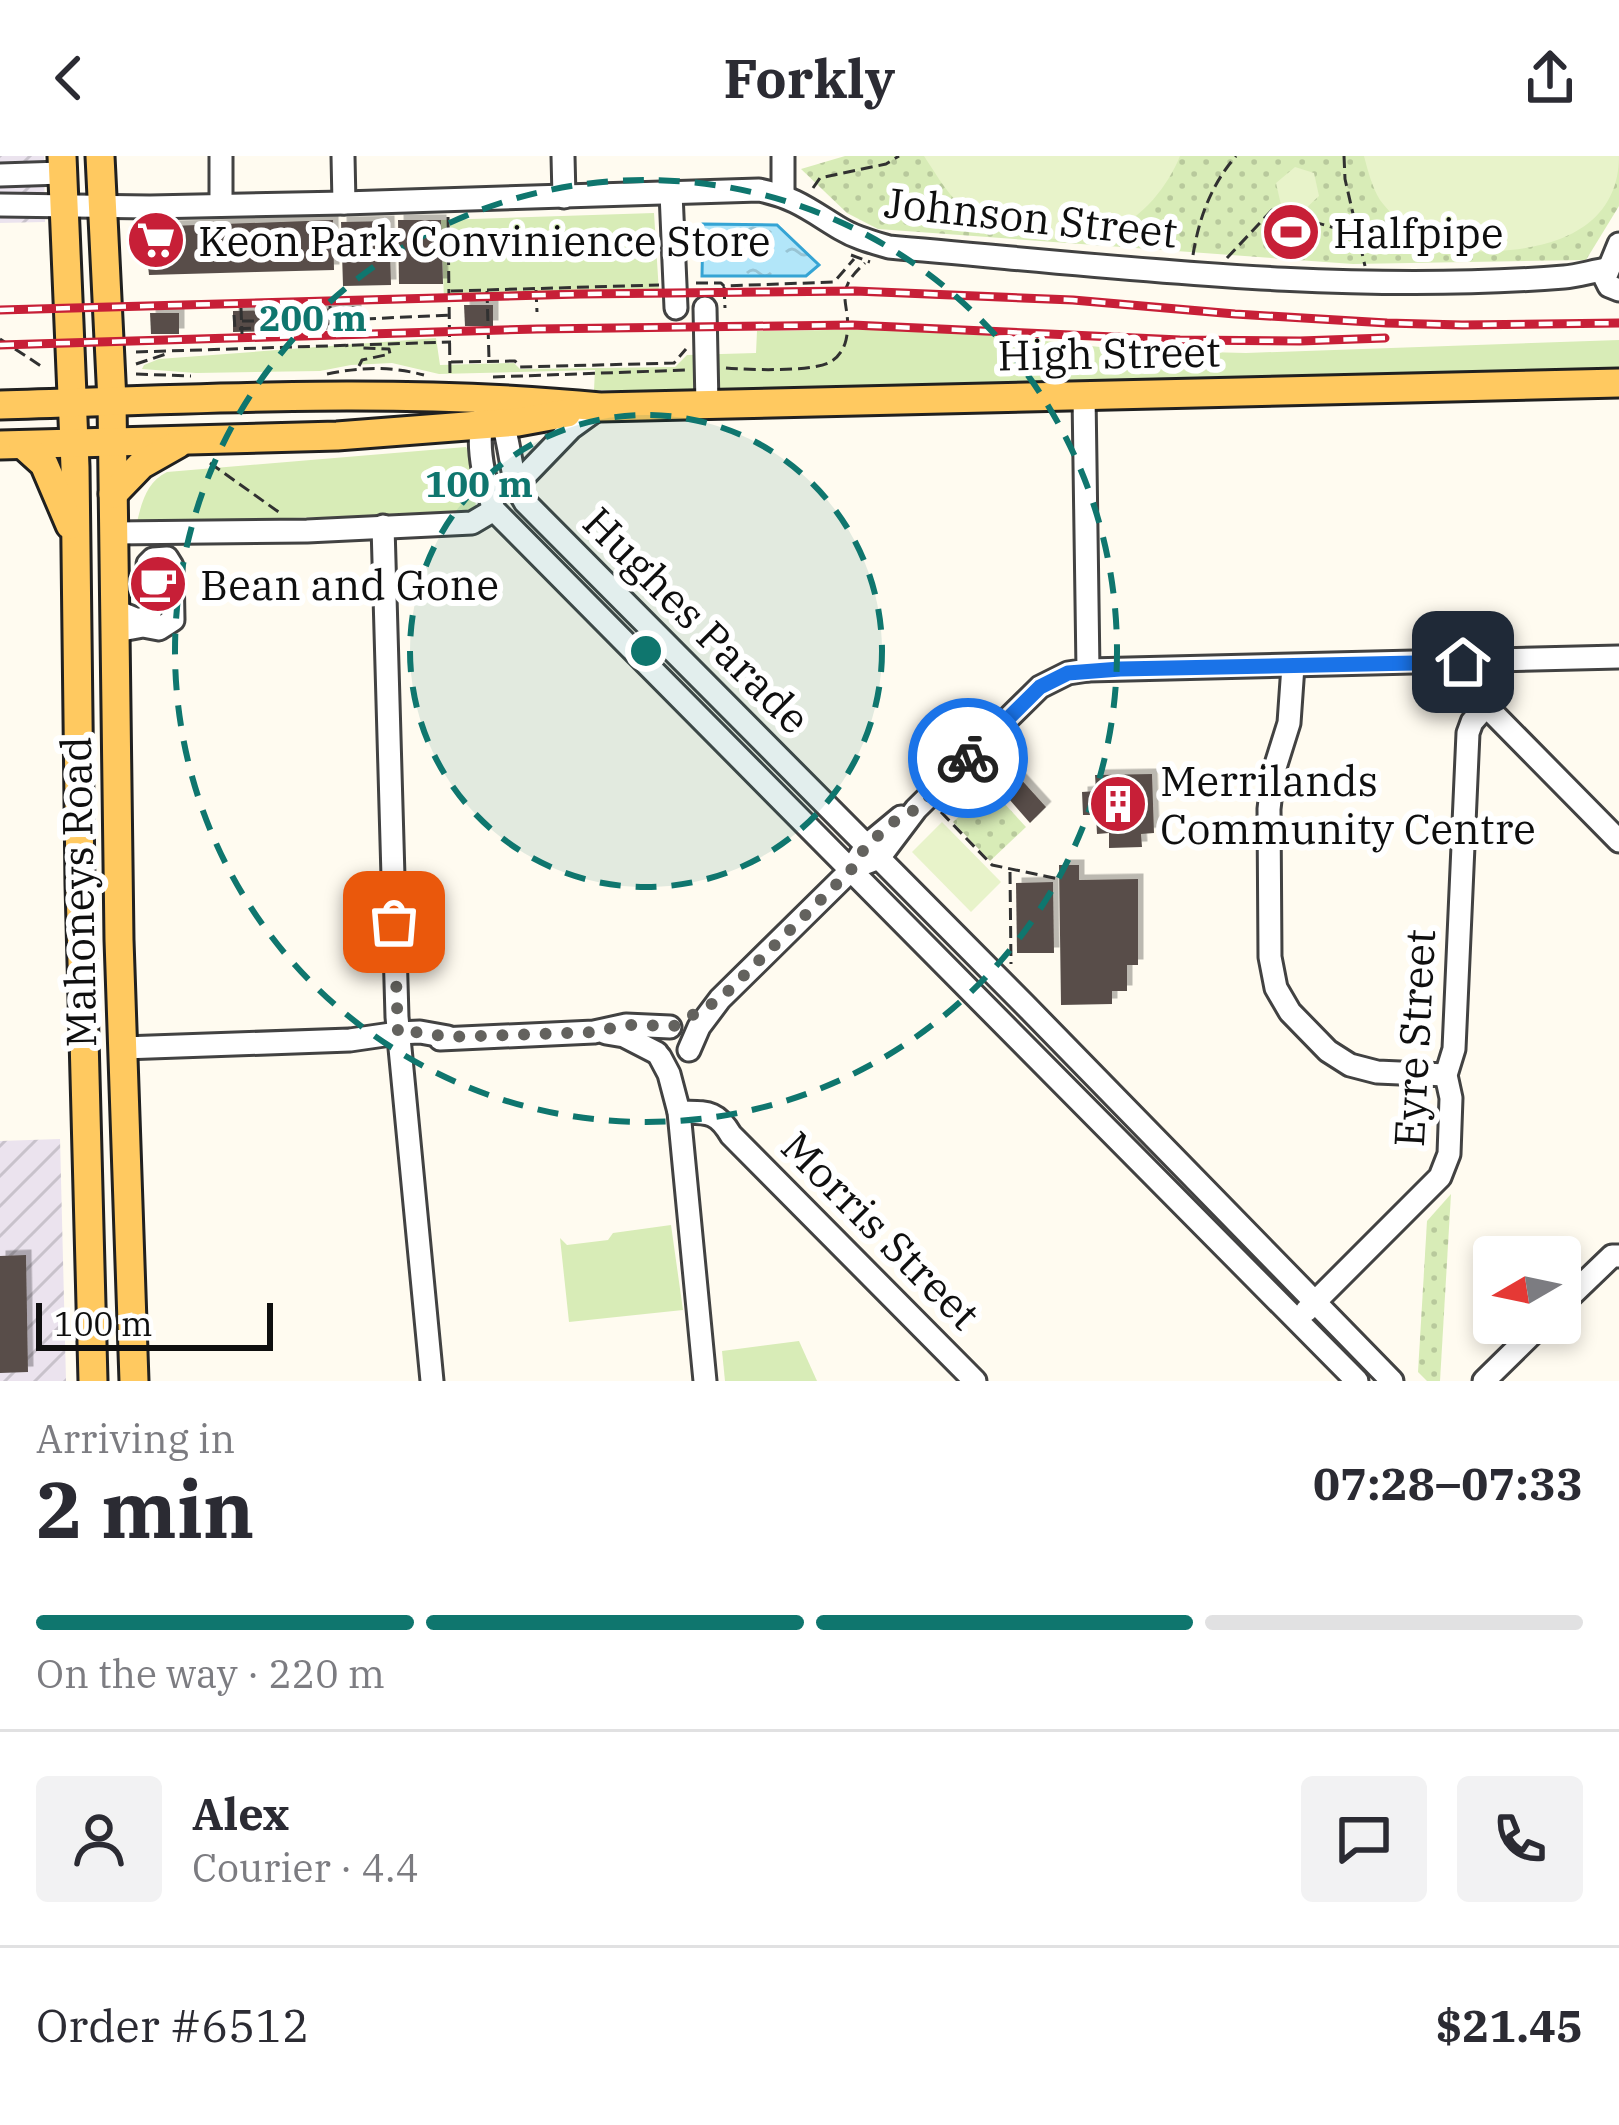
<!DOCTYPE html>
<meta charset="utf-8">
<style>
:root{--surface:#fff;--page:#f2f2f3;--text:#2b2b33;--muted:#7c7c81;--line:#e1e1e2;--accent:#0f766e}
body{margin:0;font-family:"IBM Plex Serif",serif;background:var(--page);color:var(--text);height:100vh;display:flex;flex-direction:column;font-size:45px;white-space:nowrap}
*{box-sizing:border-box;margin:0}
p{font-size:39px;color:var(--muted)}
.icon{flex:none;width:66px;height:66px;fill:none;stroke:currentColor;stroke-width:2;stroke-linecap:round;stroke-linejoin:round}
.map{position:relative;height:1225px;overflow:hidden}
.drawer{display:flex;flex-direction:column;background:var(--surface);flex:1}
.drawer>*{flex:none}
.needle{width:78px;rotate:261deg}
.buttons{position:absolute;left:1473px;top:1080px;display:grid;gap:24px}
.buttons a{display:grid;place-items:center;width:108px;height:108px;border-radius:12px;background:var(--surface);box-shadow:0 6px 18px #0003;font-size:60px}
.scale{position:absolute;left:36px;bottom:30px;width:237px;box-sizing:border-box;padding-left:12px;border:6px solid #0f0f0f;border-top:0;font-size:33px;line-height:42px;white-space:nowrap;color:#0f0f0f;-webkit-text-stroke:9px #fff;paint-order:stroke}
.pin{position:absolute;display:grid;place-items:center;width:102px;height:102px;color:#fff;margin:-51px;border-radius:24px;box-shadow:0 6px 18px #0006}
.courier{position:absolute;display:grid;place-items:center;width:120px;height:120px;margin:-60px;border:9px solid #1a73e8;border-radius:50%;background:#fff;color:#222;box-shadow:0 3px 15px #0007}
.summary em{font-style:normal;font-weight:700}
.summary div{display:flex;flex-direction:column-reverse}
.summary{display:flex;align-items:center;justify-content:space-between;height:204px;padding:0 36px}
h1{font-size:78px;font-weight:700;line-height:90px}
.bar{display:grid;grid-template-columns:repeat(4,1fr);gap:18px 12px;align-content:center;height:144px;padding:0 36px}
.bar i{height:15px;border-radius:9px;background:var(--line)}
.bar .on{background:var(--accent)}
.bar p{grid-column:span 4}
.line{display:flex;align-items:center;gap:30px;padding:0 36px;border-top:3px solid var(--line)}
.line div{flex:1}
.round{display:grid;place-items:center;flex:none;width:126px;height:126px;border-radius:12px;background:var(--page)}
header{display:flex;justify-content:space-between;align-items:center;height:156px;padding:0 36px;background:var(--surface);font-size:54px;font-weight:700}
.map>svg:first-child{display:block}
.industrial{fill:url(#industrial-furrows)}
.grass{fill:#d8ecb7}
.park{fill:url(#park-dots)}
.pitch{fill:#e8f3ca}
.water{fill:url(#water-ripples);stroke:#35a4d4;stroke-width:3}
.building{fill:#584e4a;filter:url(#shadow)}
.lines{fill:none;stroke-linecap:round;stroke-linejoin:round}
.minor-casing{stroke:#424242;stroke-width:27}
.major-casing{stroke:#202020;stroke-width:33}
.path{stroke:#313131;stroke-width:3;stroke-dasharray:12 6;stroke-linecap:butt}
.minor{stroke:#fff;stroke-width:21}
.major{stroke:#ffc960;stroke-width:27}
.rail-casing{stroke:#c71f37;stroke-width:9}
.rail{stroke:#fff;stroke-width:4.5;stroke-dasharray:14;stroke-linecap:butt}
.path-bridge{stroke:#313131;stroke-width:3;stroke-dasharray:12 6;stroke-linecap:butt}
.done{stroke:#63625e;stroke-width:12;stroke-dasharray:0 21.6}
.route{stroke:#1a73e8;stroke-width:15}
.ring{fill:none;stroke:#0f766e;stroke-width:6;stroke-dasharray:21 15}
.labels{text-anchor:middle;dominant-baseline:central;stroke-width:12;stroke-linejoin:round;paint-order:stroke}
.street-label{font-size:42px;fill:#0f0f0f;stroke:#fff}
.poi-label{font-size:42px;fill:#0f0f0f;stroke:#fff;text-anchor:start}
.centre{fill:#0f766e;stroke:#fff;stroke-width:6}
.ring-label{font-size:36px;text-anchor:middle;font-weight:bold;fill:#0f766e;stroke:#fff;stroke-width:12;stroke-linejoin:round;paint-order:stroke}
</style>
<header><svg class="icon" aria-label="back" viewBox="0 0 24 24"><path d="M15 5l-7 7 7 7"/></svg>Forkly<svg class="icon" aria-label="share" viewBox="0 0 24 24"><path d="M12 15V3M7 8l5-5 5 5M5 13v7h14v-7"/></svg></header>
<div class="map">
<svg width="1619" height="1225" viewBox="0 0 1619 1225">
<defs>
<pattern id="industrial-furrows" width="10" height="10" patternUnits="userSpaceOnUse" patternTransform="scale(3)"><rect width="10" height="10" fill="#ebe3ee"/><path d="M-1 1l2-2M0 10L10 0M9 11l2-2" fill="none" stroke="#c8c2cb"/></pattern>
<pattern id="park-dots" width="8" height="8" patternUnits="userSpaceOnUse" patternTransform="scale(3)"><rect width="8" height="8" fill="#d8ecb7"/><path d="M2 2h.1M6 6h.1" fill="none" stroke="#b8c99c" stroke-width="1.8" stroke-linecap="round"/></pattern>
<pattern id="water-ripples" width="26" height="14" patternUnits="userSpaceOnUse" patternTransform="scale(3)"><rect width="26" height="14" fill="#b2e6f9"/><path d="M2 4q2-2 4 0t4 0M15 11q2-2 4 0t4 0" fill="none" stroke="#98c4d4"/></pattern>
<filter id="shadow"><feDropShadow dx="5.5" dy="-5.5" stdDeviation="0" flood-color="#0004"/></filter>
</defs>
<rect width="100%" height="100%" fill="#fffbf0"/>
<!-- industrial -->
<g class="industrial">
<polygon points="0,0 44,0 45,66 0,67"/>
<polygon points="60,983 66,1225 0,1225 0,985"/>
</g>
<!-- grass -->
<g class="grass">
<polygon points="654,57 659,137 444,144 441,64"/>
<polygon points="896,173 1001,180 1127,194 1246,197 1619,184 1619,212 680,234 594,234 595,214 439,218 392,207 351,209 320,215 196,217 142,213 144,209 159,203 436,182 440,209 514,207 520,213 675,211 687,199 756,197 757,175"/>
<path d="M 466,291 L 470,298 L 476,351 L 474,357 L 137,366 C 142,345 147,326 167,316 Z"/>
<polygon points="671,1069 683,1154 569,1166 560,1082 567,1089 608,1084 613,1077"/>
<polygon points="799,1185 817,1225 725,1225 722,1195"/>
</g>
<!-- park -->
<g class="park">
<polygon points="845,0 1619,0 1619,50 1586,104 1353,108 878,73 847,57 801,13"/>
<polygon points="990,632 1026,671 990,705 953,666"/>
<polygon points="1451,1038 1440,1225 1427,1225 1418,1216 1427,1065"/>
</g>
<!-- pitch -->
<g class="pitch">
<path d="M 924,0 L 1180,0 C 1168,30 1143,61 1113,74 C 1075,91 1003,83 970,58 C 950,43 938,21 924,0 Z"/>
<path d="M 1364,0 L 1619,0 C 1619,71 1555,93 1494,95 C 1475,96 1457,96 1439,89 C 1417,81 1394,63 1380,44 C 1372,31 1368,15 1364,0 Z"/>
<polygon points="1295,11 1314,17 1319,40 1301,57 1281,49 1276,27"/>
<polygon points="1278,65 1305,66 1304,88 1277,86"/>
<polygon points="942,666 1001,726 971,756 912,696"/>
</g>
<!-- water -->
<polygon class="water" points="703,68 777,69 819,109 806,120 702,120"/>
<!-- building -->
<g class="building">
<polygon points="333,64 334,114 149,119 144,71"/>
<polygon points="398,64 441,64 443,128 399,128"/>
<polygon points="389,65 391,129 343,130 341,66"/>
<polygon points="464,149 493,149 493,170 465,170"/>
<polygon points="356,152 356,173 303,174 302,153"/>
<polygon points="286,154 287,175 233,176 233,155"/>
<polygon points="150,157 179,157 179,178 151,178"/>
<polygon points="1152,618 1154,677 1141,678 1142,691 1109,692 1109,677 1097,678 1096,659 1083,659 1082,636 1096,635 1095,619"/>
<polygon points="1018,620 1046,651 1030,667 1002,635"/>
<polygon points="1059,709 1079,709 1079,724 1138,723 1138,809 1127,809 1127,835 1112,835 1112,848 1061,849"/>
<polygon points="1053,726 1054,797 1017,797 1016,727"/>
<polygon points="26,1099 28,1216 0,1217 0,1100"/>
</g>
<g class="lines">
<!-- minor casing -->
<g class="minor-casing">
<g id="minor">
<polyline points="221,0 221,49"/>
<polyline points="343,0 344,47"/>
<polyline points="563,0 564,41"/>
<polyline points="783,0 783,38"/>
<polyline points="0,19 62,17"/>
<polyline points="671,37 676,152"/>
<path d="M 0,49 L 150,51 L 344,47 L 759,34 C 795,41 811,55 841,73 C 856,82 872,86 889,91 C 1113,110 1339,139 1564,121 C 1578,120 1593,115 1608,113"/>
<polyline points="1619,88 1605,122 1609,130 1619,134"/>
<polyline points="705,152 707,249"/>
<path d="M 497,255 C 513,284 507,318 525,346 L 1025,849 L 1392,1225"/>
<path d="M 485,257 C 474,284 485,327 494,354 L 1357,1225"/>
<polyline points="515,330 571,272 600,251"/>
<polyline points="383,370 397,861 432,1225"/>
<polyline points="114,377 307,375 472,367 494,354"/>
<polyline points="116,455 138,464 149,460 152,451 148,408 153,403 167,402 172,410 173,464 159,473 143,470 116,475"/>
<path d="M 1463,506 C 1466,524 1469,537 1484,548 L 1619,685"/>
<polyline points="1293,510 1289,567 1273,618 1269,653 1270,801 1276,832 1290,856 1328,895 1350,909 1377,916 1446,919"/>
<polyline points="1088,514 1619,501"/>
<polyline points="866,707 879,702 916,653 1040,531 1068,517 1088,514 1084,239"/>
<polyline points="606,877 624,880 657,897"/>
<polyline points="440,883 594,876 626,869 670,871"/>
<polyline points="123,892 350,884 398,877 420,876 448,881"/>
<polyline points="689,894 699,871 720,843 851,714 866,690 901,661"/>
<polyline points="660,901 669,918 679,956 705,1225"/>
<path d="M 679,956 C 705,957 716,953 731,979 L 975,1225"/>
<polyline points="1560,1150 1612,1100 1619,1100"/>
<polyline points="1306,1155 1440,1021 1449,998 1451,942 1446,919 1454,893 1468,577 1472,566 1486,550"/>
<polyline points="1484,1225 1543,1167"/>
</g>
</g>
<!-- major casing -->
<g class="major-casing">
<g id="major">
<polyline points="62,0 75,311 80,729 93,1225"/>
<polyline points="100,0 112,245 119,784 134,1225"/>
<path d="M 0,249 C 198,243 403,231 600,251 L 1619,227"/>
<polyline points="0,289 337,280 518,266 567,257"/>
<polyline points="23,289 44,308 70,369"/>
<polyline points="113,338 141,309 178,288"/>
</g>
</g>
<!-- path -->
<g class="path">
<polyline points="1344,0 1345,23 1365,110"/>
<polyline points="813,32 820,22 886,8 899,0"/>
<polyline points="448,61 450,220"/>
<polyline points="851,99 870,106"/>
<path d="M 1193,99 C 1199,62 1211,29 1236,0"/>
<polyline points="1227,102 1272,54 1356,78"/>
<polyline points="696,127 721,127 724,130 834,126 854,103"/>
<polyline points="724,131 725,152"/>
<polyline points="536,134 537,156"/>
<polyline points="451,135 659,129"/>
<polyline points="487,135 489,203"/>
<polyline points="330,150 331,176"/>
<polyline points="261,152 261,177"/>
<polygon points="336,156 364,156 364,169 336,170"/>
<polyline points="234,159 235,173 255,172"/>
<polyline points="338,163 354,163"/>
<polyline points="364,163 451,159"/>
<polyline points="242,165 255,165"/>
<polyline points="345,170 347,191"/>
<polyline points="0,183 44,212"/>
<polyline points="136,196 451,186"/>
<polyline points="451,206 515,205 520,211 674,207 686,193"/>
<polyline points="136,208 169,197"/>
<polyline points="359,210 362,204 390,198 389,193 363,192"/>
<path d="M 726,212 C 748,214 813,216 830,206 C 838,202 844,193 846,184 C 854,147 829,139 865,107"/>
<polyline points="136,218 191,220"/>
<path d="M 327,218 C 361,211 390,210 424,219"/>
<polyline points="493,221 687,214"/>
<polyline points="210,307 280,357"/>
<polyline points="1500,536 1506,524"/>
<polyline points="941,656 992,709 1059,723"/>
<polyline points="1010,716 1011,808"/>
</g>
<!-- minor -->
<use href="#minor" class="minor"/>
<!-- major -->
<use href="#major" class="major"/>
<!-- rail casing -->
<g class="rail-casing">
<g id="rail">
<polyline points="0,154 580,138 855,135 1073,144 1235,158 1387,167 1462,169 1619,167"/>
<polyline points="0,189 537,173 852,169 1180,184 1300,185 1385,182"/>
</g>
</g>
<!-- rail -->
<use href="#rail" class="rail"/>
<!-- path-bridge -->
<g class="path-bridge">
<polyline points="354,150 354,175"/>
<polyline points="241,152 242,178"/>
</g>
</g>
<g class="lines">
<!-- done -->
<polyline class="done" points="394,766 398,877 420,876 448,881 594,876 626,869 674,870 720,843 851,714 866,690 896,664 916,653 968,602"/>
<!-- route -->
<polyline class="route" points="968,602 1040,531 1068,517 1120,513 1463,506"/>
</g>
<!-- distance rings -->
<circle cx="646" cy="495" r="236" fill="#0f766e" fill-opacity=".12"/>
<g class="ring">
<circle cx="646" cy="495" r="236"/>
<circle cx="646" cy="495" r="471"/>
</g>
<!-- icons -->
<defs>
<g id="stadium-disc" transform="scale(3)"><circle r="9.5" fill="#c71f37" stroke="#fff"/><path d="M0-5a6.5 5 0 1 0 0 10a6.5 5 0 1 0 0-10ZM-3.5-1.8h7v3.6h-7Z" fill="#fff"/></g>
<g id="supermarket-disc" transform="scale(3)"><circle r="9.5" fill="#c71f37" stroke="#fff"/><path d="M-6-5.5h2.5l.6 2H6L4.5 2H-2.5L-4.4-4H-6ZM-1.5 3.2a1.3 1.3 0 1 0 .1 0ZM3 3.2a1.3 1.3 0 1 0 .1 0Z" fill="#fff"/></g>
<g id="cafe-disc" transform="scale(3)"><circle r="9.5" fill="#c71f37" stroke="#fff"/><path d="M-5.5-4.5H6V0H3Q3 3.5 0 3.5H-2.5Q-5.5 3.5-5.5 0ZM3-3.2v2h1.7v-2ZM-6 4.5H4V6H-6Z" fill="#fff"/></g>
<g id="building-disc" transform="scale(3)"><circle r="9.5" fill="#c71f37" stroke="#fff"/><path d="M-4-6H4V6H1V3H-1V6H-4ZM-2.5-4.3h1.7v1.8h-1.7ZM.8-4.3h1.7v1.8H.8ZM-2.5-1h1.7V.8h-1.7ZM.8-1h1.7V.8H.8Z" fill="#fff"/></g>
</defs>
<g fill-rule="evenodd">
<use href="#stadium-disc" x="1291" y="76"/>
<use href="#supermarket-disc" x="156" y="84"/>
<use href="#cafe-disc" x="158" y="428"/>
<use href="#building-disc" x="1118" y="648"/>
</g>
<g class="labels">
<!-- street labels -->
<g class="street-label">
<text transform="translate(1031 61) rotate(6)">Johnson Street</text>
<text transform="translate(1109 197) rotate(-1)">High Street</text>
<text transform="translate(697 464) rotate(45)">Hughes Parade</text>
<text transform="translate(78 736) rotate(-91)">Mahoneys Road</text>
<text transform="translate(1414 882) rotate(-87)">Eyre Street</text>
<text transform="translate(881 1074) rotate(45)">Morris Street</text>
</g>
<!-- poi labels -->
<g class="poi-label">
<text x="1333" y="76">Halfpipe</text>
<text x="198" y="84">Keon Park Convinience Store</text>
<text x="200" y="428">Bean and Gone</text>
<text x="1160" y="624">Merrilands<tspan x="1160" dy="48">Community Centre</tspan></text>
</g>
</g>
<circle cx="646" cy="495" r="18" class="centre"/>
<g class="ring-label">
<text x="313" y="175">200 m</text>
<text x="479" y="341">100 m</text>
</g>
</svg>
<div class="buttons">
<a><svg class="needle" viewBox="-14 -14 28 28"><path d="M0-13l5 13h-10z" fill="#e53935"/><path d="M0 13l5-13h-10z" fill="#7c7c81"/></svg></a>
</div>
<div class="scale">100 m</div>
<div class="pin" style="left:394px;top:766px;background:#ea580c"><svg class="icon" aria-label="bag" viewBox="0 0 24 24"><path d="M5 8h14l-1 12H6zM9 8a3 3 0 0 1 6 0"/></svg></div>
<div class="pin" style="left:1463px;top:506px;background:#1f2937"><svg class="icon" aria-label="home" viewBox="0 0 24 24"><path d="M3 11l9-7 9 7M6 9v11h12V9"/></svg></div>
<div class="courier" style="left:968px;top:602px"><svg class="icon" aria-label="bike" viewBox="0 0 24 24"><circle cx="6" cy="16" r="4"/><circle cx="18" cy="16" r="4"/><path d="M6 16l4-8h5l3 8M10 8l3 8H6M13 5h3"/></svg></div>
</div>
<section class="drawer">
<div class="summary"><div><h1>2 min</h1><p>Arriving in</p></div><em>07:28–07:33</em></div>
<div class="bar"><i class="on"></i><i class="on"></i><i class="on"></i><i></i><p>On the way · 220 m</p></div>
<div class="line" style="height:216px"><a class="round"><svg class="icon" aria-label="person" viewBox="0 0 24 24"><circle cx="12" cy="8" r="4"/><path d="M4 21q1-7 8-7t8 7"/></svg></a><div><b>Alex</b><p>Courier · 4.4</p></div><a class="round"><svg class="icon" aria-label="chat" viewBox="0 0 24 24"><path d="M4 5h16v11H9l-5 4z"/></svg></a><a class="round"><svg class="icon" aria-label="phone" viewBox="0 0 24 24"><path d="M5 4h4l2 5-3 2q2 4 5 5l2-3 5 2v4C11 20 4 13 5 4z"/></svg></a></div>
<div class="line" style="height:156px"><div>Order #6512</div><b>$21.45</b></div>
</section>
